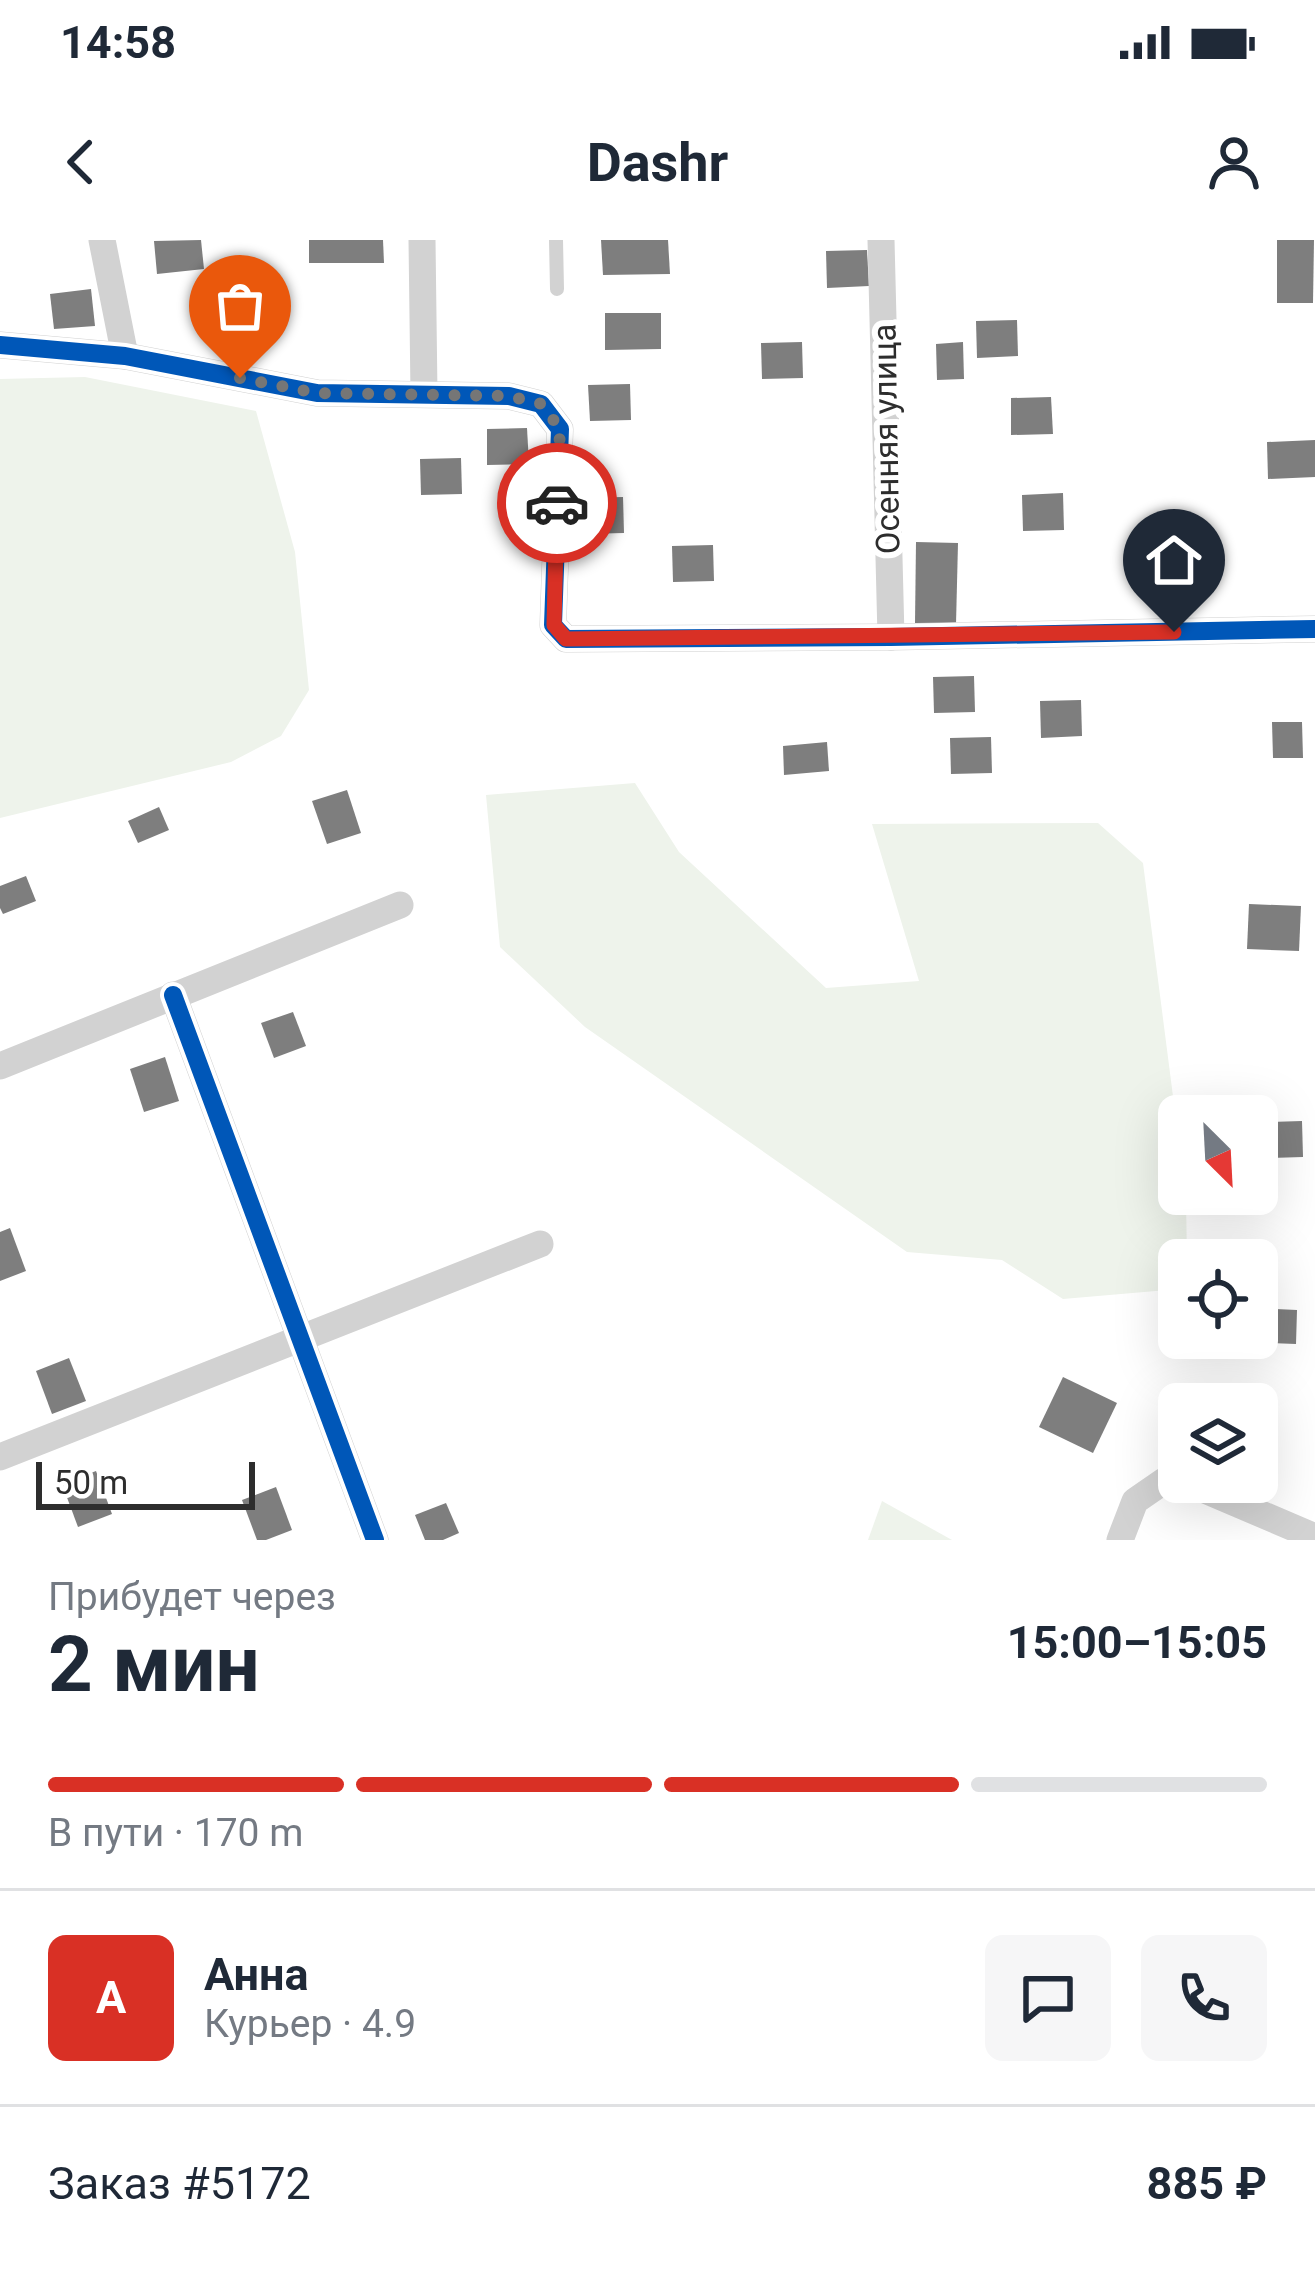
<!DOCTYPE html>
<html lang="ru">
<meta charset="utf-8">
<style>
:root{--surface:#fff;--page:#f6f6f7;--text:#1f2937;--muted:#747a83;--line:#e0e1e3;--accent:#d93025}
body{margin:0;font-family:Roboto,sans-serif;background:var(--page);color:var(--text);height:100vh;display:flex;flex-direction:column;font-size:45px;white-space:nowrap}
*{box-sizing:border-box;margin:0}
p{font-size:39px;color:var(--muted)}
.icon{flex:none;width:66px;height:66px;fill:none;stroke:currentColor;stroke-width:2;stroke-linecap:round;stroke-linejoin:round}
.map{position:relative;height:1300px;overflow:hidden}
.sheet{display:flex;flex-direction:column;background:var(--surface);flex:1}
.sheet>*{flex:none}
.needle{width:78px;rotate:156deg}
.buttons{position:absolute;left:1158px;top:855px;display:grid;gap:24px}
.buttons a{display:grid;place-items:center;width:120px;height:120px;border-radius:18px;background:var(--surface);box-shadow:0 12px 48px #0002;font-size:60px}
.scale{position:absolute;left:36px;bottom:30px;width:219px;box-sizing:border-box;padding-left:12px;border:6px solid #2d2d2d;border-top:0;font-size:33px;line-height:42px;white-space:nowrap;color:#2d2d2d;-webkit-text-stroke:9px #fff;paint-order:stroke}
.pin{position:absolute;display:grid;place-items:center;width:102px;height:102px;color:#fff;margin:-123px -51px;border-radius:50% 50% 50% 0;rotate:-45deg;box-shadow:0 0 12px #0007}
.pin .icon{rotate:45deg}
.courier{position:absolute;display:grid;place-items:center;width:120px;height:120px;margin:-60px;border:9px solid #d93025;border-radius:50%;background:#fff;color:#222;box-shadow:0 3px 15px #0007}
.summary em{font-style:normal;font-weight:700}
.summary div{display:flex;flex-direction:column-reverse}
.summary{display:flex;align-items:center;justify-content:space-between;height:204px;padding:0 48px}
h1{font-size:78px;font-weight:700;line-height:90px}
.bar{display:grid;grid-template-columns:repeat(4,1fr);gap:18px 12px;align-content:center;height:144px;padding:0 48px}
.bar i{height:15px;border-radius:9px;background:var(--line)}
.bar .selected{background:var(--accent)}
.bar p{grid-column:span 4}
.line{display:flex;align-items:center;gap:30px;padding:0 48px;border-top:3px solid var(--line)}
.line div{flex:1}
.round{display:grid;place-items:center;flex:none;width:126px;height:126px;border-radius:18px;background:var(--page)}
.status{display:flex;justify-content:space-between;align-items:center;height:84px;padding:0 60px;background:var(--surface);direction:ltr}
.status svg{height:33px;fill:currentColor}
header{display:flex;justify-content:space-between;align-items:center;height:156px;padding:0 48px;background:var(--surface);font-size:54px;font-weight:700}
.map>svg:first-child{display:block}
.green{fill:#eef3eb}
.building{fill:#7e7e7e}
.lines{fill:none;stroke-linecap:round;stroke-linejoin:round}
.lane{stroke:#d2d2d2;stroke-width:14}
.street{stroke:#d2d2d2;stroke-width:27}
.cycleway-casing{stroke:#fff;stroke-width:26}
.cycleway{stroke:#0057b8;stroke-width:18}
.done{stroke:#767676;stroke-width:12;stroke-dasharray:0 21.6}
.route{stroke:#d93025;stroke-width:15}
.labels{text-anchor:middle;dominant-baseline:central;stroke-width:12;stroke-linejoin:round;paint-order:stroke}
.street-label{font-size:33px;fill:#2d2d2d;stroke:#fff}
</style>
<div class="status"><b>14:58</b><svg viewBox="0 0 49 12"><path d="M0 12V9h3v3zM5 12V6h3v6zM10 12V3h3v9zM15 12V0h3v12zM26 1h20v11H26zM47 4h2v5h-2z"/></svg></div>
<header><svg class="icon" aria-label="back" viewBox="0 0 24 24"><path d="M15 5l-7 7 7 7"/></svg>Dashr<svg class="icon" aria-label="person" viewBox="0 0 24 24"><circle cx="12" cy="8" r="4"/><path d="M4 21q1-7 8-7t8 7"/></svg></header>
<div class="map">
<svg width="1315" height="1300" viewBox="0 0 1315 1300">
<rect width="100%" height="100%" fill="#fff"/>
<!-- green -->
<g class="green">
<polygon points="85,137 256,171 295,312 309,450 281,496 231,522 0,578 0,139"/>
<polygon points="635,543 679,612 826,748 919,741 872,584 1098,583 1143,623 1179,903 1179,954 1185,954 1186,959 1187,1020 1179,1020 1179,1049 1063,1059 1002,1020 907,1012 585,787 500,707 486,555"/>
<polygon points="882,1261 952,1300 868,1300"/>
</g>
<!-- building -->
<g class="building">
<polygon points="201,0 204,29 157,34 154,1"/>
<polygon points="309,0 383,0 384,23 309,23"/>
<polygon points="601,0 668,0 670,34 603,35"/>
<polygon points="1277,0 1314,0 1313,63 1277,63"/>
<polygon points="867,10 869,46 827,48 826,11"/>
<polygon points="91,49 95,86 54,89 50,54"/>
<polygon points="605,73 661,73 661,109 605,110"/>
<polygon points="1017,80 1018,116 977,118 976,81"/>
<polygon points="802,102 803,138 762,139 761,103"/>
<polygon points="963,102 964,139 937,140 936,104"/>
<polygon points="630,144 631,180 590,181 588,145"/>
<polygon points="1051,157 1053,194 1011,195 1011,158"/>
<polygon points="527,188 529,224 487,225 487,189"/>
<polygon points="1315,200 1315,237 1268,239 1267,202"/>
<polygon points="461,218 462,254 421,255 420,219"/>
<polygon points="1063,253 1064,290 1023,291 1022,255"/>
<polygon points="623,257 624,293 583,294 582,258"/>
<polygon points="916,302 958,303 956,384 915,383"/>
<polygon points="713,305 714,341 673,342 672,306"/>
<polygon points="974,436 975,472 934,473 933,437"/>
<polygon points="1081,460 1082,496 1041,498 1040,461"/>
<polygon points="1272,482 1302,482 1303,518 1273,518"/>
<polygon points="991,497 992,533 951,534 950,498"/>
<polygon points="827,502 829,531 784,535 783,506"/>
<polygon points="347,550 361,593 327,604 312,561"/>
<polygon points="159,567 169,590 138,603 128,581"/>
<polygon points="26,636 36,661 3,674 0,668 0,646"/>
<polygon points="1249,664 1301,666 1299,711 1247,709"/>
<polygon points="293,772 306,806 274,818 261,783"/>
<polygon points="165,817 179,861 144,872 130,829"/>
<polygon points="1302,881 1303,917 1270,918 1269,882"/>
<polygon points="10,988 26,1031 0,1041 0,992"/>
<polygon points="1257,1068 1297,1070 1296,1104 1249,1102 1249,1098 1257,1098"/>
<polygon points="69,1118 86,1161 52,1174 36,1131"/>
<polygon points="1063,1137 1117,1163 1093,1213 1039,1187"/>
<polygon points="96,1231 112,1274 78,1287 62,1244"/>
<polygon points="276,1247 292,1290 266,1300 257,1300 242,1260"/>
<polygon points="446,1263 459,1293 443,1300 425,1300 415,1275"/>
</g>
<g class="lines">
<!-- lane -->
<polyline class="lane" points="556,0 557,49"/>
<!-- street -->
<g class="street">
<polyline points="102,0 125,116"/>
<polyline points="422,0 424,154"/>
<polyline points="881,0 891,397"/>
<polyline points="0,105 125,116 317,153 509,156 541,164 560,189 553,385 566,399 891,397 1315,389"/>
<polyline points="173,755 375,1300"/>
<polyline points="0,826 400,665"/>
<polyline points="0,1217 540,1004"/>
<polyline points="1120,1300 1135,1261 1164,1241 1191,1244 1315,1297"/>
</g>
<!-- cycleway casing -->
<g class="cycleway-casing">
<g id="cycleway">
<polyline points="0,105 125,116 317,153 509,156 541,164 560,189 553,385 566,399 891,397 1315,389"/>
<polyline points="173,755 375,1300"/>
</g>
</g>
<!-- cycleway -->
<use href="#cycleway" class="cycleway"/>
</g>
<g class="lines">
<!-- done -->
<polyline class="done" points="240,138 316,153 508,156 542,164 560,189 557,263"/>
<!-- route -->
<polyline class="route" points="557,263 554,385 566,399 1174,392"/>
</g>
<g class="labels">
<!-- street labels -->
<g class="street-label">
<text transform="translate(886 199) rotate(-91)">Осенняя улица</text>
</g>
</g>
</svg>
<div class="buttons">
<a><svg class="needle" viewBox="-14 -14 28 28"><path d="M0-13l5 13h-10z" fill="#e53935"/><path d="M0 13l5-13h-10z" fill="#747a83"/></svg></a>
<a><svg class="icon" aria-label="locate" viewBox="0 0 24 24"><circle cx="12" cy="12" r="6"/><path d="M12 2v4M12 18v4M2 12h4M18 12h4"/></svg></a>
<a><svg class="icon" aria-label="layers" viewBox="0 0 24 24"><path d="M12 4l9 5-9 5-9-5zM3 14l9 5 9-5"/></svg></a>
</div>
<div class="scale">50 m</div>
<div class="pin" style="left:240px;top:138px;background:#ea580c"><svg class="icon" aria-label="bag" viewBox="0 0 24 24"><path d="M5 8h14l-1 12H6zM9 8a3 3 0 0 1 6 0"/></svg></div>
<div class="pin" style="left:1174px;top:392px;background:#1f2937"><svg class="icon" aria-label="home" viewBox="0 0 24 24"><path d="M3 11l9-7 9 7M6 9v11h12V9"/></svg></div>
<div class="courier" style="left:557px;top:263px"><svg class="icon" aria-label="car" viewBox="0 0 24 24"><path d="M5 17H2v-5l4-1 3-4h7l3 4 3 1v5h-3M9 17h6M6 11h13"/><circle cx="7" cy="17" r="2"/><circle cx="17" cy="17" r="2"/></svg></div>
</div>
<section class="sheet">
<div class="summary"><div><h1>2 мин</h1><p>Прибудет через</p></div><em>15:00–15:05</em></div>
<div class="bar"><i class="selected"></i><i class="selected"></i><i class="selected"></i><i></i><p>В пути · 170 m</p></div>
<div class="line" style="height:216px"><b class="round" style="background:var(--accent);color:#fff">А</b><div><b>Анна</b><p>Курьер · 4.9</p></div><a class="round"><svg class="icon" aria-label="chat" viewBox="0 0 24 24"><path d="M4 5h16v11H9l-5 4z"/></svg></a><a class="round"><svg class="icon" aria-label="phone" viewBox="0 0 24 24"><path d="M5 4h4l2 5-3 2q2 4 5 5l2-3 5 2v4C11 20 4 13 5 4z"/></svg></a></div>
<div class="line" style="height:156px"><div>Заказ #5172</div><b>885 ₽</b></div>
</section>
